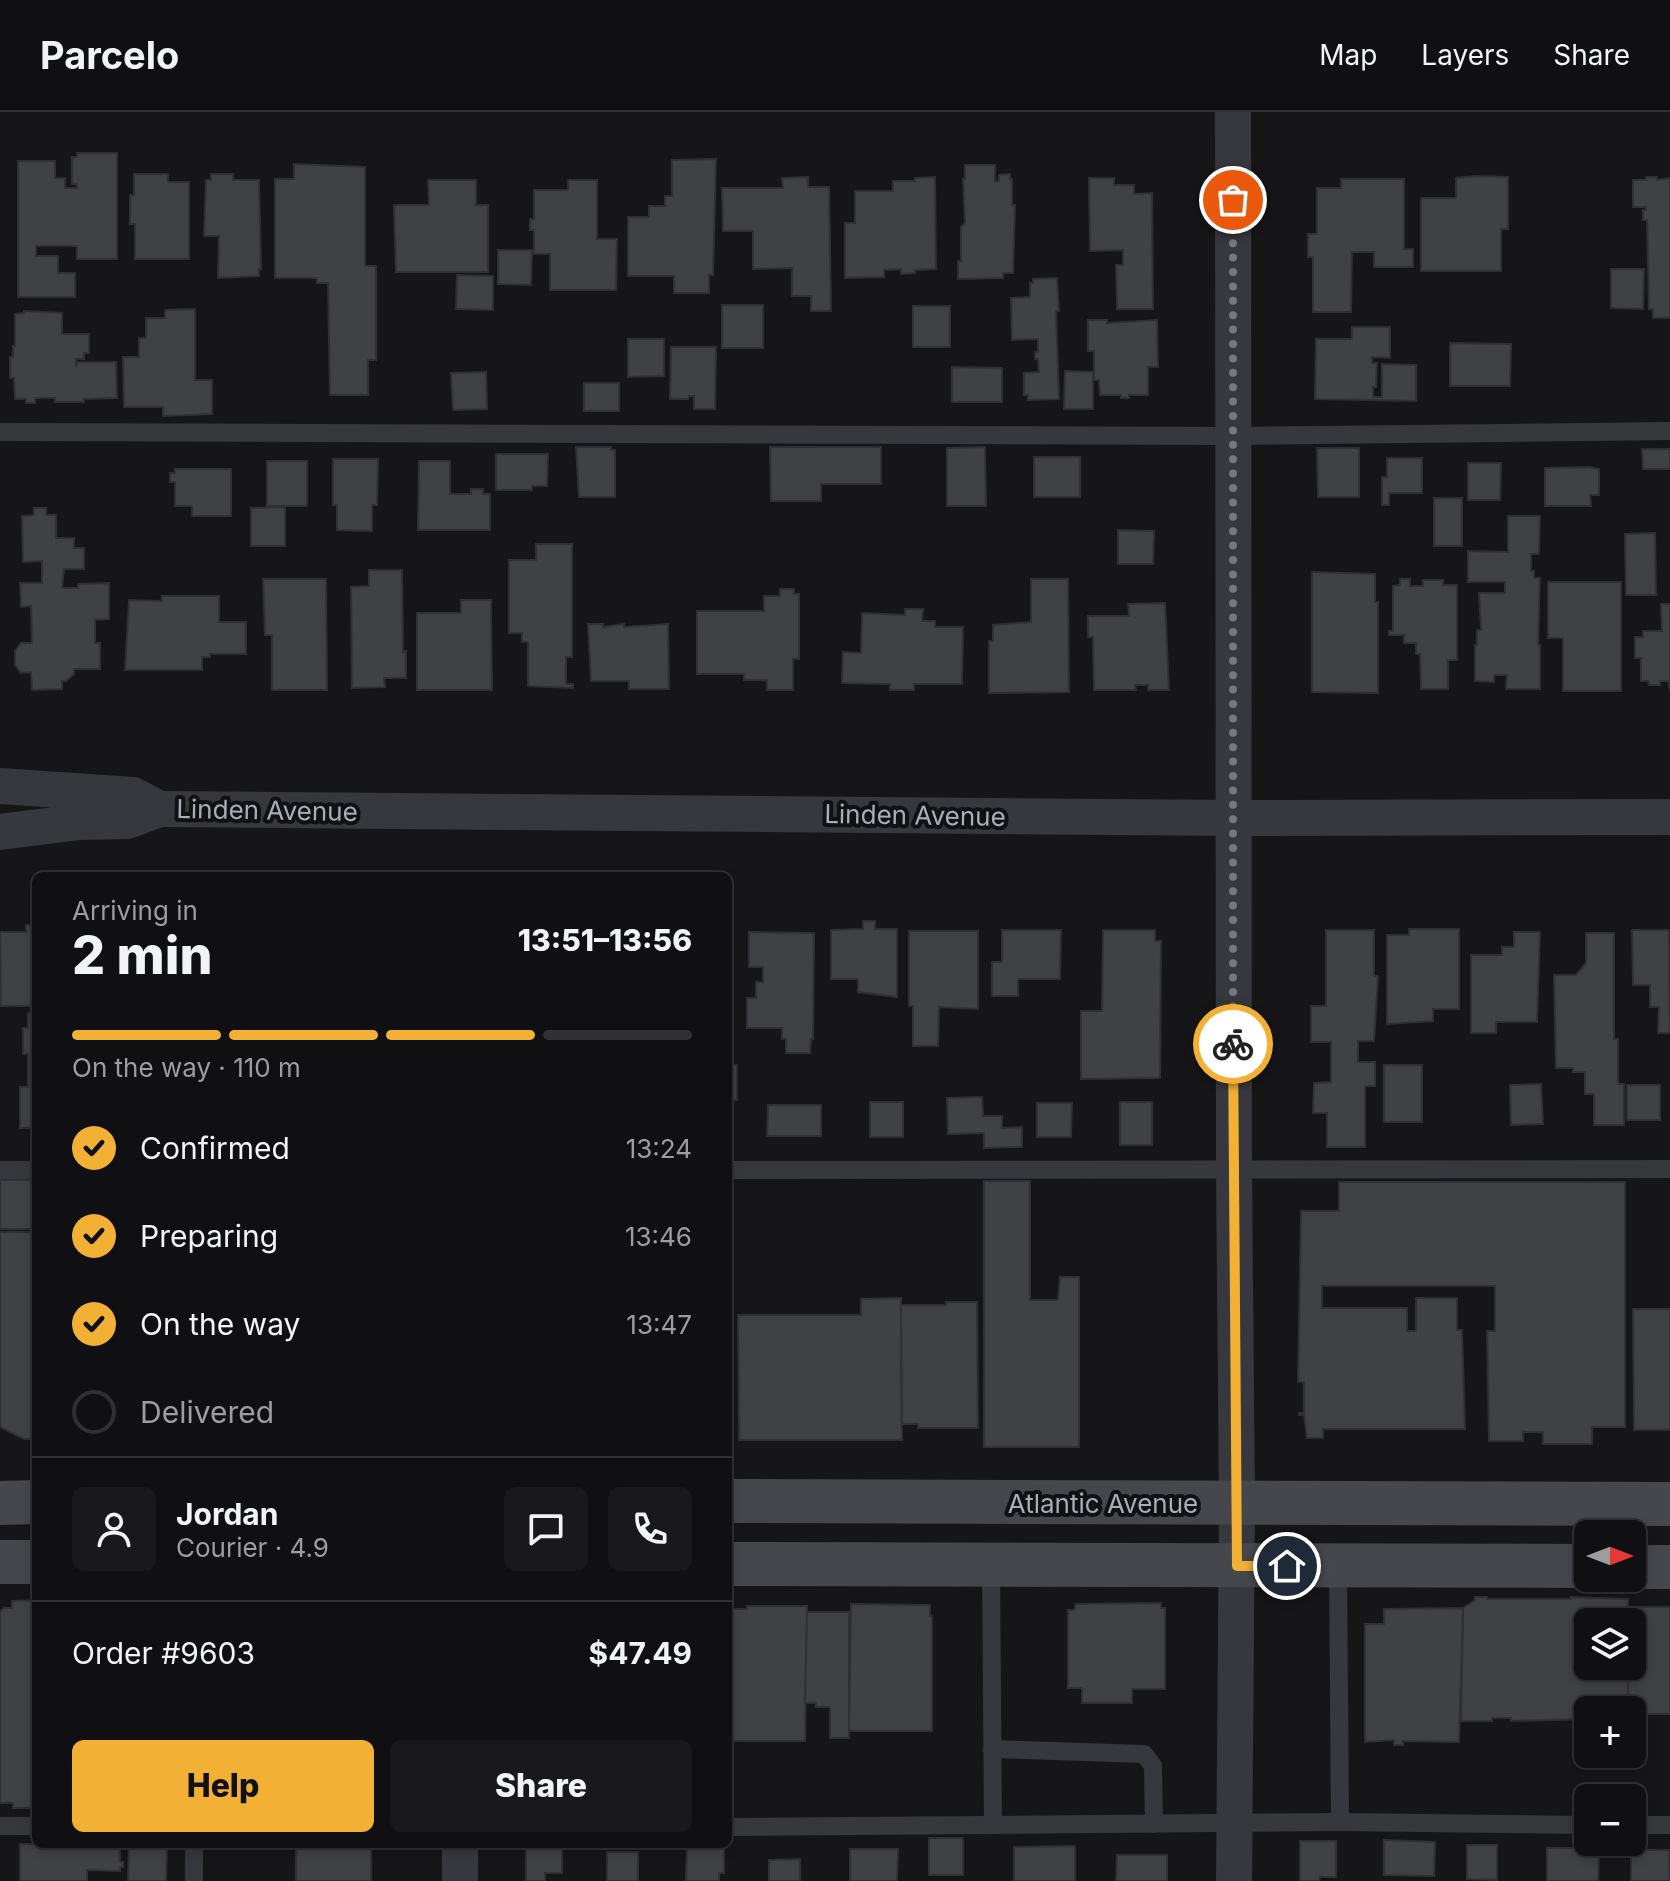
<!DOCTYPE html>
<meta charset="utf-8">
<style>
:root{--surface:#101012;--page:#19191b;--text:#f1f3f6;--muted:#9c9d9f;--line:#303032;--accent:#f2b134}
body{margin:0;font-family:Inter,sans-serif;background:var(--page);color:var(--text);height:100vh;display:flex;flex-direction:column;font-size:30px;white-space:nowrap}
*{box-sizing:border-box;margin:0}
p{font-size:26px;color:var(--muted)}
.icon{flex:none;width:44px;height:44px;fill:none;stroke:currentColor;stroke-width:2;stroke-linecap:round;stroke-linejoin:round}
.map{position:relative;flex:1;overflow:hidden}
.side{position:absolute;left:32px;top:760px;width:700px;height:976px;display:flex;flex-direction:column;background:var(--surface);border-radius:12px;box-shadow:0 4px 12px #0003,0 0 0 2px var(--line)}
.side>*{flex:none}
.needle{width:52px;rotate:90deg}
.fabs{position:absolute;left:1574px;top:1408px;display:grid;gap:16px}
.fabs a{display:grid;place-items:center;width:72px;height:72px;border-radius:12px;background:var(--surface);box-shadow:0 4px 12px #0003,0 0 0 2px var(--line);font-size:40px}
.pin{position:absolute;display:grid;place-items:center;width:68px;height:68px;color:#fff;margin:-34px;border:4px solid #fff;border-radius:50%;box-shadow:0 2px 8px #0007}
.courier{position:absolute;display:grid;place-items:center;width:80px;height:80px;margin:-40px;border:6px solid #f2b134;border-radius:50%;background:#fff;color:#222;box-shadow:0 2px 10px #0007}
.overview em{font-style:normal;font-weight:800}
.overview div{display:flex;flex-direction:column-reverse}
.overview{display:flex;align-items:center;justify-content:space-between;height:136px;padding:0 40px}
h1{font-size:52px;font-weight:800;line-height:60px}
.bar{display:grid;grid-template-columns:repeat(4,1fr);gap:12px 8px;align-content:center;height:96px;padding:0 40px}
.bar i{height:10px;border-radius:6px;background:var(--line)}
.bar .on{background:var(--accent)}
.bar p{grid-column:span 4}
.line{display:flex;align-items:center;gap:20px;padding:0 40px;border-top:2px solid var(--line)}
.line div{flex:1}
.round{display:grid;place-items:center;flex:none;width:84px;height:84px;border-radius:12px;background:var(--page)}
ol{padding:0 40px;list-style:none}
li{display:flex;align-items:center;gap:24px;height:88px}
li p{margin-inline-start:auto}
li .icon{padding:8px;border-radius:50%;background:var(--accent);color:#111;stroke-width:4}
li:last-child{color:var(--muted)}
li i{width:44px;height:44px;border:4px solid var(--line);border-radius:50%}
.action{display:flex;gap:16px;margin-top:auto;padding:16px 40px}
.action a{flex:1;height:92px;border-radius:12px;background:var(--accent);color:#111;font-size:32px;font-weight:800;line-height:92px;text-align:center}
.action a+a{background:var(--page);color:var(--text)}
header{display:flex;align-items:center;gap:48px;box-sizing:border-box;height:112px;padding:0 40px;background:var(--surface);border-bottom:2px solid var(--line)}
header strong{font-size:38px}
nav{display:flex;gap:44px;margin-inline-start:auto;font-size:28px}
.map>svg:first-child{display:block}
.building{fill:#404145;stroke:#303034;stroke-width:2}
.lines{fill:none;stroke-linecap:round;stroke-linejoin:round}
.lane{stroke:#37383d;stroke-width:18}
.street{stroke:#37383d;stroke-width:36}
.secondary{stroke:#45474d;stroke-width:44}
.done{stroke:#757880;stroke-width:8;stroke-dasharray:0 14.4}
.route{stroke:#f2b134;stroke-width:10}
.labels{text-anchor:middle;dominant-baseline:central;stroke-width:8;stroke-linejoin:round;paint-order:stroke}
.street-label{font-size:26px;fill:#a8adb8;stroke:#111113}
</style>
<header>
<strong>Parcelo</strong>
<nav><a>Map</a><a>Layers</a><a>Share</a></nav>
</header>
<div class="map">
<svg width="1670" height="1769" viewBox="0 0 1670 1769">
<rect width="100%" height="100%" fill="#161618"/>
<!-- building -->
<g class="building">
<polygon points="77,41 117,41 117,147 77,147 77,134 36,134 36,144 58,144 58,161 75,161 75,185 18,185 18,49 55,49 55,66 65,66 65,76 77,76 77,72 72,72 72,45 77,45"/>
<polygon points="716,47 713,163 709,163 709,181 674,181 674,164 628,164 628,105 649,105 649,94 665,94 665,84 672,84 672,48"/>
<polygon points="294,52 365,55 365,154 376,154 376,248 368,248 368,283 330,283 328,171 317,171 317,166 275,166 275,67 294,67"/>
<polygon points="965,53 995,53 995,69 999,69 999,63 1010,62 1010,67 1012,67 1012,93 1015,93 1013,161 1003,161 1003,166 958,167 958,149 961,149 961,115 965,111 963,67 965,67"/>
<polygon points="134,62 168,62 168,70 189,70 189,147 135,147 135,112 130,112 130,83 134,83"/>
<polygon points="211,62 233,62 233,68 259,68 261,157 259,157 259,164 218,166 219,124 204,124 206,68 211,68"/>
<polygon points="1476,64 1508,65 1508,117 1501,117 1501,159 1421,159 1421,86 1456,86 1456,66"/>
<polygon points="808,65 808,75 829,75 831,199 811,199 811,184 792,184 792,156 753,157 753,119 723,119 722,76 783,76 782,66"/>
<polygon points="935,65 936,157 915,158 915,161 901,162 901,157 884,158 884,165 845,166 845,111 855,111 855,79 893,79 893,69 915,69 915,66"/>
<polygon points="1646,65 1657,65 1657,68 1670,66 1670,206 1653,206 1653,197 1649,197 1647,108 1643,108 1643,98 1646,98 1646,95 1633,95 1633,68 1646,68"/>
<polygon points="1089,66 1114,66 1114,73 1134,73 1134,82 1152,81 1153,197 1117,197 1116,153 1123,153 1123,138 1090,139"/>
<polygon points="1341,67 1404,67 1404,137 1413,137 1413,155 1374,155 1374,140 1352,140 1351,200 1313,200 1313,145 1308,145 1308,122 1317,122 1317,76 1341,76"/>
<polygon points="428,68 476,68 476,93 488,93 488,160 396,160 394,93 429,93"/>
<polygon points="568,68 597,68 597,127 617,127 616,178 550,178 550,142 534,142 534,118 530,118 530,107 534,107 534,78 568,78"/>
<polygon points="498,138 532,138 531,173 498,172"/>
<polygon points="1611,157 1644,157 1643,197 1611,196"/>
<polygon points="457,163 493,164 493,198 456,197"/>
<polygon points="1057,166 1059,199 1056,199 1059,287 1028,288 1028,283 1024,283 1024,261 1039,260 1038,247 1035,247 1035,240 1038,240 1038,227 1012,228 1011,186 1030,185 1030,171 1033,171 1033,167"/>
<rect x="722" y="193" width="41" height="43"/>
<rect x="913" y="194" width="37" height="41"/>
<polygon points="195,197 195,268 212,268 212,302 163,304 163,295 124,295 123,245 139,245 139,226 146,226 146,206 165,206 165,198"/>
<polygon points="24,199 62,201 62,222 89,222 89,241 84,241 84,247 76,247 76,254 78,250 116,250 117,286 84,287 84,290 55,290 55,286 35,286 35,291 26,291 26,287 15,287 14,266 10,266 10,245 13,245 13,234 15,234 15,202 24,201"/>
<polygon points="1088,208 1107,208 1107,211 1157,208 1158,255 1148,255 1148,283 1129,283 1129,286 1121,286 1121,283 1100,283 1099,268 1094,268 1094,239 1088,239"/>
<polygon points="1352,215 1390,215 1390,246 1372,245 1372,251 1377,251 1376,275 1373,275 1373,285 1382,285 1382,252 1416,253 1416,289 1315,287 1316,227 1352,227"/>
<polygon points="628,227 664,227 664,264 628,265"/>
<polygon points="1450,231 1511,232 1510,274 1450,274"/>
<polygon points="671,235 716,235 715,297 694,297 694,284 689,284 688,287 670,287"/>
<polygon points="952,255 1002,256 1002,290 952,290"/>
<polygon points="1065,259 1093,260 1093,297 1064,297"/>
<polygon points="486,260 487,297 453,298 451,261"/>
<rect x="584" y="271" width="35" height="28"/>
<polygon points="576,335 611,335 611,338 615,338 615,385 579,385"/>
<polygon points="770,335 881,335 881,372 821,372 821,389 771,389"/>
<polygon points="985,335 986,394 947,394 947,336"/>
<polygon points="1317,336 1359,336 1359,385 1318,385"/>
<polygon points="1642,337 1670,337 1670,357 1643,357"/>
<polygon points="496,342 548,342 547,374 532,374 532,378 496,378"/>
<rect x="1034" y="345" width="46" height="40"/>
<polygon points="1387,346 1422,346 1422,381 1389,381 1389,393 1382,393 1382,365 1387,365"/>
<polygon points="333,347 378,347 377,393 372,393 372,419 337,418 337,393 333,393"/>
<rect x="267" y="349" width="40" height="45"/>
<polygon points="419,349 450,349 450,382 471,382 471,377 483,377 483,382 490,382 490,418 418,418"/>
<polygon points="1468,351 1501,351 1500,388 1468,388"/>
<polygon points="1589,355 1599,357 1599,383 1590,383 1591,394 1545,394 1545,356"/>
<polygon points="175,357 231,357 231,404 192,404 192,394 175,394 175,370 170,370 170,361 175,361"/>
<rect x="1434" y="386" width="28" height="48"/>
<polygon points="285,395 285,434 251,434 251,396"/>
<polygon points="34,396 46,396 46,403 56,403 56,426 74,426 74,436 84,436 84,457 64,457 62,476 78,476 78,472 109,471 109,507 95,508 95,531 100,531 100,557 74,557 74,562 66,569 62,569 62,577 32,578 31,560 21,561 15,553 15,539 21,531 32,531 31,494 21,495 20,471 42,471 42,449 23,450 22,404 34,403"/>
<polygon points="1508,404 1540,404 1539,442 1531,442 1531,459 1534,459 1534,466 1540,466 1538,533 1540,533 1540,577 1506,577 1507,563 1494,563 1494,570 1475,569 1475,533 1477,533 1477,518 1481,518 1479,481 1505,481 1505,470 1468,470 1468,439 1508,440"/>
<polygon points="1118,418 1154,419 1153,452 1118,452"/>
<polygon points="1655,421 1656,483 1626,483 1625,422"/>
<polygon points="536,432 572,432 572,545 566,545 566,572 573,572 573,576 528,574 528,530 522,530 522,521 509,521 509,448 536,448"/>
<polygon points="369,458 402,458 403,540 406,539 406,566 384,566 385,575 352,576 351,475 369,474"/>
<polygon points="1312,460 1375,462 1375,490 1378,490 1378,581 1312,580"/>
<polygon points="263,467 326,467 327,578 272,578 272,523 265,523"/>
<polygon points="1031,467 1068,467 1069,580 989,581 989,529 993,529 993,513 1031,510"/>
<polygon points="1400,467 1410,467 1410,474 1423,474 1423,468 1443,468 1443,473 1457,473 1457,548 1448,548 1448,577 1421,577 1420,542 1416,542 1416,531 1404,531 1404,523 1389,523 1389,519 1393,519 1393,474 1400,473"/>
<polygon points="1548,470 1621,470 1621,579 1563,579 1563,526 1548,526"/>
<polygon points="780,477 794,477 794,482 799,482 799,547 793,547 793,578 767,578 767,568 744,568 744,562 697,562 697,499 764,499 764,484 780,484"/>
<polygon points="162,484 219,484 219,510 246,510 246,542 210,542 210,545 202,545 202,558 125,558 129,488 162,489"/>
<polygon points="461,488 491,488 492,578 417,578 417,501 461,501"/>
<polygon points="1165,491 1169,578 1148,578 1148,573 1135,573 1136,578 1094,578 1093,525 1088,525 1088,504 1129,504 1128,492"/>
<polygon points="1661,492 1670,492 1670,579 1668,569 1660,569 1660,573 1649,573 1648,569 1641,569 1641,546 1635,546 1635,525 1643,525 1643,519 1662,519"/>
<polygon points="905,497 923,497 922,509 935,509 935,515 963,515 962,572 914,572 914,578 890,578 890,572 842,571 843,540 861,541 862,501 905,503"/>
<polygon points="588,512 603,512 603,515 624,512 624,515 668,512 669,577 629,577 629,569 591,569"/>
<polygon points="863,809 875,809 875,817 897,817 897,885 858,880 858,867 831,867 831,818 863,817"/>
<polygon points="26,813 36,813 36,888 31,888 31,894 1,894 0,820 26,820"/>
<polygon points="1409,817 1459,817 1459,897 1433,897 1433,909 1387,912 1387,823 1409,823"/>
<polygon points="1002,818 1061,818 1060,867 1018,867 1018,884 992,884 992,850 1002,850"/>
<polygon points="1103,818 1155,818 1155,829 1161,829 1160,966 1081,967 1081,899 1102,899"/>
<polygon points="1326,818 1374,818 1374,864 1378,864 1374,929 1358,929 1358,950 1375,950 1375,974 1365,974 1365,1035 1327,1035 1327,1001 1313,1001 1314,971 1331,970 1331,930 1311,930 1311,894 1326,894"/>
<polygon points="1632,818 1669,818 1670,921 1658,921 1659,895 1650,895 1650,873 1633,873"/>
<polygon points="909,819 978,819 978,897 939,895 938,934 913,934 913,894 909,894"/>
<polygon points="749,820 814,821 813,927 811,927 810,941 786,941 786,927 782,927 782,916 747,916 747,886 756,886 756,870 763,870 763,855 749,855"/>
<polygon points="1514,820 1540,820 1537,910 1496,910 1496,921 1471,921 1471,843 1502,843 1502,835 1514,835"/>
<polygon points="1586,821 1614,821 1614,927 1618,927 1618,972 1624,972 1624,1013 1594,1013 1594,982 1585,982 1585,960 1573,960 1573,956 1556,956 1554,863 1576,863 1586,851"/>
<rect x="728" y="832" width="2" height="50"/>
<polygon points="28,901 36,901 36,1016 20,1016 20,975 28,975 28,942 23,942 23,916 28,916"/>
<rect x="728" y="953" width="9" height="35"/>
<rect x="1384" y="953" width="38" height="57"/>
<polygon points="1541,972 1543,1012 1511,1013 1510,973"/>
<rect x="1627" y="973" width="33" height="35"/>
<polygon points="982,985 983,1004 1002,1004 1002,1016 1022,1015 1022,1035 984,1036 984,1021 948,1022 947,986"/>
<rect x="870" y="990" width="33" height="35"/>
<rect x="1120" y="990" width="32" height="43"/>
<polygon points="1037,991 1072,991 1071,1025 1037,1025"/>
<polygon points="768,993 821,993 821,1024 767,1024"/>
<rect x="0" y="1068" width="36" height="49"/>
<polygon points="984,1069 1030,1069 1030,1188 1058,1188 1060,1165 1079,1165 1079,1335 984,1335"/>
<polygon points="1339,1070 1625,1070 1625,1315 1592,1315 1592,1332 1543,1332 1543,1320 1523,1320 1523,1329 1489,1329 1487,1219 1495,1219 1495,1174 1322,1174 1322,1196 1407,1196 1407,1219 1416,1219 1416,1186 1457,1186 1457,1218 1462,1218 1465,1317 1323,1317 1323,1326 1307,1326 1304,1303 1299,1303 1299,1301 1304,1301 1304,1270 1298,1270 1301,1099 1339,1099"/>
<polygon points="0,1120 36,1120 36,1327 24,1327 0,1315"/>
<polygon points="901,1186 902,1328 739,1328 738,1203 861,1203 861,1187"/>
<polygon points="946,1190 977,1190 978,1316 918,1316 918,1312 902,1312 901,1193 946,1193"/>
<polygon points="1633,1197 1670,1197 1670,1318 1634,1318"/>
<polygon points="1475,1485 1487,1485 1487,1487 1571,1487 1571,1485 1628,1487 1628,1510 1588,1510 1588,1554 1628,1554 1628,1598 1588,1598 1588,1607 1511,1609 1511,1606 1492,1606 1492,1609 1461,1609 1463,1496 1475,1488"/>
<polygon points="36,1488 36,1696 13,1696 13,1691 0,1691 0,1500 4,1496 12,1496 12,1489"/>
<polygon points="1161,1491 1161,1496 1165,1496 1165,1577 1132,1577 1132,1591 1082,1591 1082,1576 1068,1576 1068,1498 1074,1498 1076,1492"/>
<polygon points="851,1492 930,1493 930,1504 932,1504 932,1619 849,1619"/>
<polygon points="747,1494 807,1494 805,1629 730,1629 731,1497 747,1497"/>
<polygon points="1633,1495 1670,1495 1670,1602 1632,1602 1632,1598 1628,1598 1628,1554 1632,1554 1632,1510 1628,1510 1628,1505 1633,1505"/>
<polygon points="1463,1496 1459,1630 1403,1629 1403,1633 1394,1633 1394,1628 1365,1630 1365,1512 1384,1512 1384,1497"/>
<polygon points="728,1497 731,1497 730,1657 728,1657"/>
<polygon points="807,1500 849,1500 849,1626 830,1626 830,1595 816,1595 816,1591 805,1591"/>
<rect x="929" y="1726" width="34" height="37"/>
<polygon points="1384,1728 1435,1730 1434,1764 1384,1763"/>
<polygon points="1300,1729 1336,1729 1336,1765 1320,1765 1319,1769 1300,1769"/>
<polygon points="20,1732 120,1733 120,1750 123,1750 123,1755 120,1755 120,1759 87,1758 87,1769 20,1769"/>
<polygon points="129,1732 167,1732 166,1769 128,1769"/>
<polygon points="526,1732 562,1732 562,1761 545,1761 545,1769 526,1769"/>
<polygon points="1467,1733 1497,1733 1497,1768 1467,1767"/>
<rect x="296" y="1734" width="75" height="35"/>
<polygon points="687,1734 724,1734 724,1761 719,1761 719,1769 686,1769"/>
<polygon points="1075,1734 1075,1769 1014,1769 1014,1735"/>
<polygon points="1547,1736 1587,1736 1587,1740 1599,1740 1598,1769 1547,1769"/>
<polygon points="850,1737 898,1737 897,1769 850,1769"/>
<polygon points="1631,1738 1669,1738 1670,1769 1631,1769"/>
<rect x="607" y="1740" width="31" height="29"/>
<polygon points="1117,1743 1167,1743 1167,1769 1116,1769"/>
<polygon points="800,1747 800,1769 769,1769 769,1748"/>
</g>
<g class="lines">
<!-- lane -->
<g class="lane">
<polyline points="0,320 1233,324 1670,319"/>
<polyline points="0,1058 36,1058"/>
<polyline points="728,1058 1670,1057"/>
<polyline points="991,1453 993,1713"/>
<polyline points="1338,1454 1340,1710"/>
<polyline points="992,1637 1144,1642 1153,1654 1154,1712"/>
<polyline points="1632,1713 1670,1713"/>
<polyline points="0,1714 36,1714"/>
<polyline points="728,1715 1340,1710 1588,1713"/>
<polyline points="194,1732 194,1769"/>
</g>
<!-- street -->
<g class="street">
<polyline points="1233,0 1234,1057 1237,1391 1234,1769"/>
<polyline points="0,674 133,683 160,697 128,709 79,710 0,720"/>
<polyline points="160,697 1233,706 1670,705"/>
<polyline points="460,1769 460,1732"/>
</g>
<!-- secondary -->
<g class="secondary">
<polyline points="728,1389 1670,1392"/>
<polyline points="0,1391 36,1390"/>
<polyline points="0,1450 36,1450"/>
<polyline points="728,1452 1588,1454"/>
<polyline points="1632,1455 1670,1455"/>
</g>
</g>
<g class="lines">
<!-- done -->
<polyline class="done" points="1233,88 1233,932"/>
<!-- route -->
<polyline class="route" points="1233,932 1237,1454 1287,1454"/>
</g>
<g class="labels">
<!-- street labels -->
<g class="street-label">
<text transform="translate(267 698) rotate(1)">Linden Avenue</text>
<text transform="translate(915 703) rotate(1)">Linden Avenue</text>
<text x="1103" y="1391">Atlantic Avenue</text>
</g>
</g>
</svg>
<div class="fabs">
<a><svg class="needle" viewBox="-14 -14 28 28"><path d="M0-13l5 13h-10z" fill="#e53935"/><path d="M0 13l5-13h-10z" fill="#9c9d9f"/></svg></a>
<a><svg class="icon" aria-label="layers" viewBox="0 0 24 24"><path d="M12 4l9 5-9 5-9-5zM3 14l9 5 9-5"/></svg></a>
<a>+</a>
<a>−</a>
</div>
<div class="pin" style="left:1233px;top:88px;background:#ea580c"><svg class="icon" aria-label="bag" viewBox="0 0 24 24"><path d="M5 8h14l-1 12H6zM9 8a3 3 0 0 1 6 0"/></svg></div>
<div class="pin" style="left:1287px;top:1454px;background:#1f2937"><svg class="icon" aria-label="home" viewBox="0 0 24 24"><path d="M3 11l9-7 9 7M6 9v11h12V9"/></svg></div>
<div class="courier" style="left:1233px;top:932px"><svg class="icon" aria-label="bike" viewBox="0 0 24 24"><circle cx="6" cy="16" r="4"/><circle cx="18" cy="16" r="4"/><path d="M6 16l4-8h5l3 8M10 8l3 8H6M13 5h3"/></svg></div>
<section class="side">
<div class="overview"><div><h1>2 min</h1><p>Arriving in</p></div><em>13:51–13:56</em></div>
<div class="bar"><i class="on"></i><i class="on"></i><i class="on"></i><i></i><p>On the way · 110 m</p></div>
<ol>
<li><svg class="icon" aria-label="check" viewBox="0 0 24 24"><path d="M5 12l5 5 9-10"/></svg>Confirmed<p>13:24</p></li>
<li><svg class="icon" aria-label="check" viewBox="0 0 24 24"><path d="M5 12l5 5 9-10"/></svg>Preparing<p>13:46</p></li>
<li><svg class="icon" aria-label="check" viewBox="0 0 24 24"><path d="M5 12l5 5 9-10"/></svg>On the way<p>13:47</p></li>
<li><i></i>Delivered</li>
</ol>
<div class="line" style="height:144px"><a class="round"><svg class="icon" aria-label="person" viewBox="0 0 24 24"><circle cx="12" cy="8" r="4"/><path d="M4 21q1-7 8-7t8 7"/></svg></a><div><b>Jordan</b><p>Courier · 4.9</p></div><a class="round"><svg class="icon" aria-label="chat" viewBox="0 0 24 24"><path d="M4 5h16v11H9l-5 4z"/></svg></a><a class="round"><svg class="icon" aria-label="phone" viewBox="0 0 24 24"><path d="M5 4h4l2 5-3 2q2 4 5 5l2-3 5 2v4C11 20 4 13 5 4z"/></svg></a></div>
<div class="line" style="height:104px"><div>Order #9603</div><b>$47.49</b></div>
<div class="action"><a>Help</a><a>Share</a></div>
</section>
</div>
